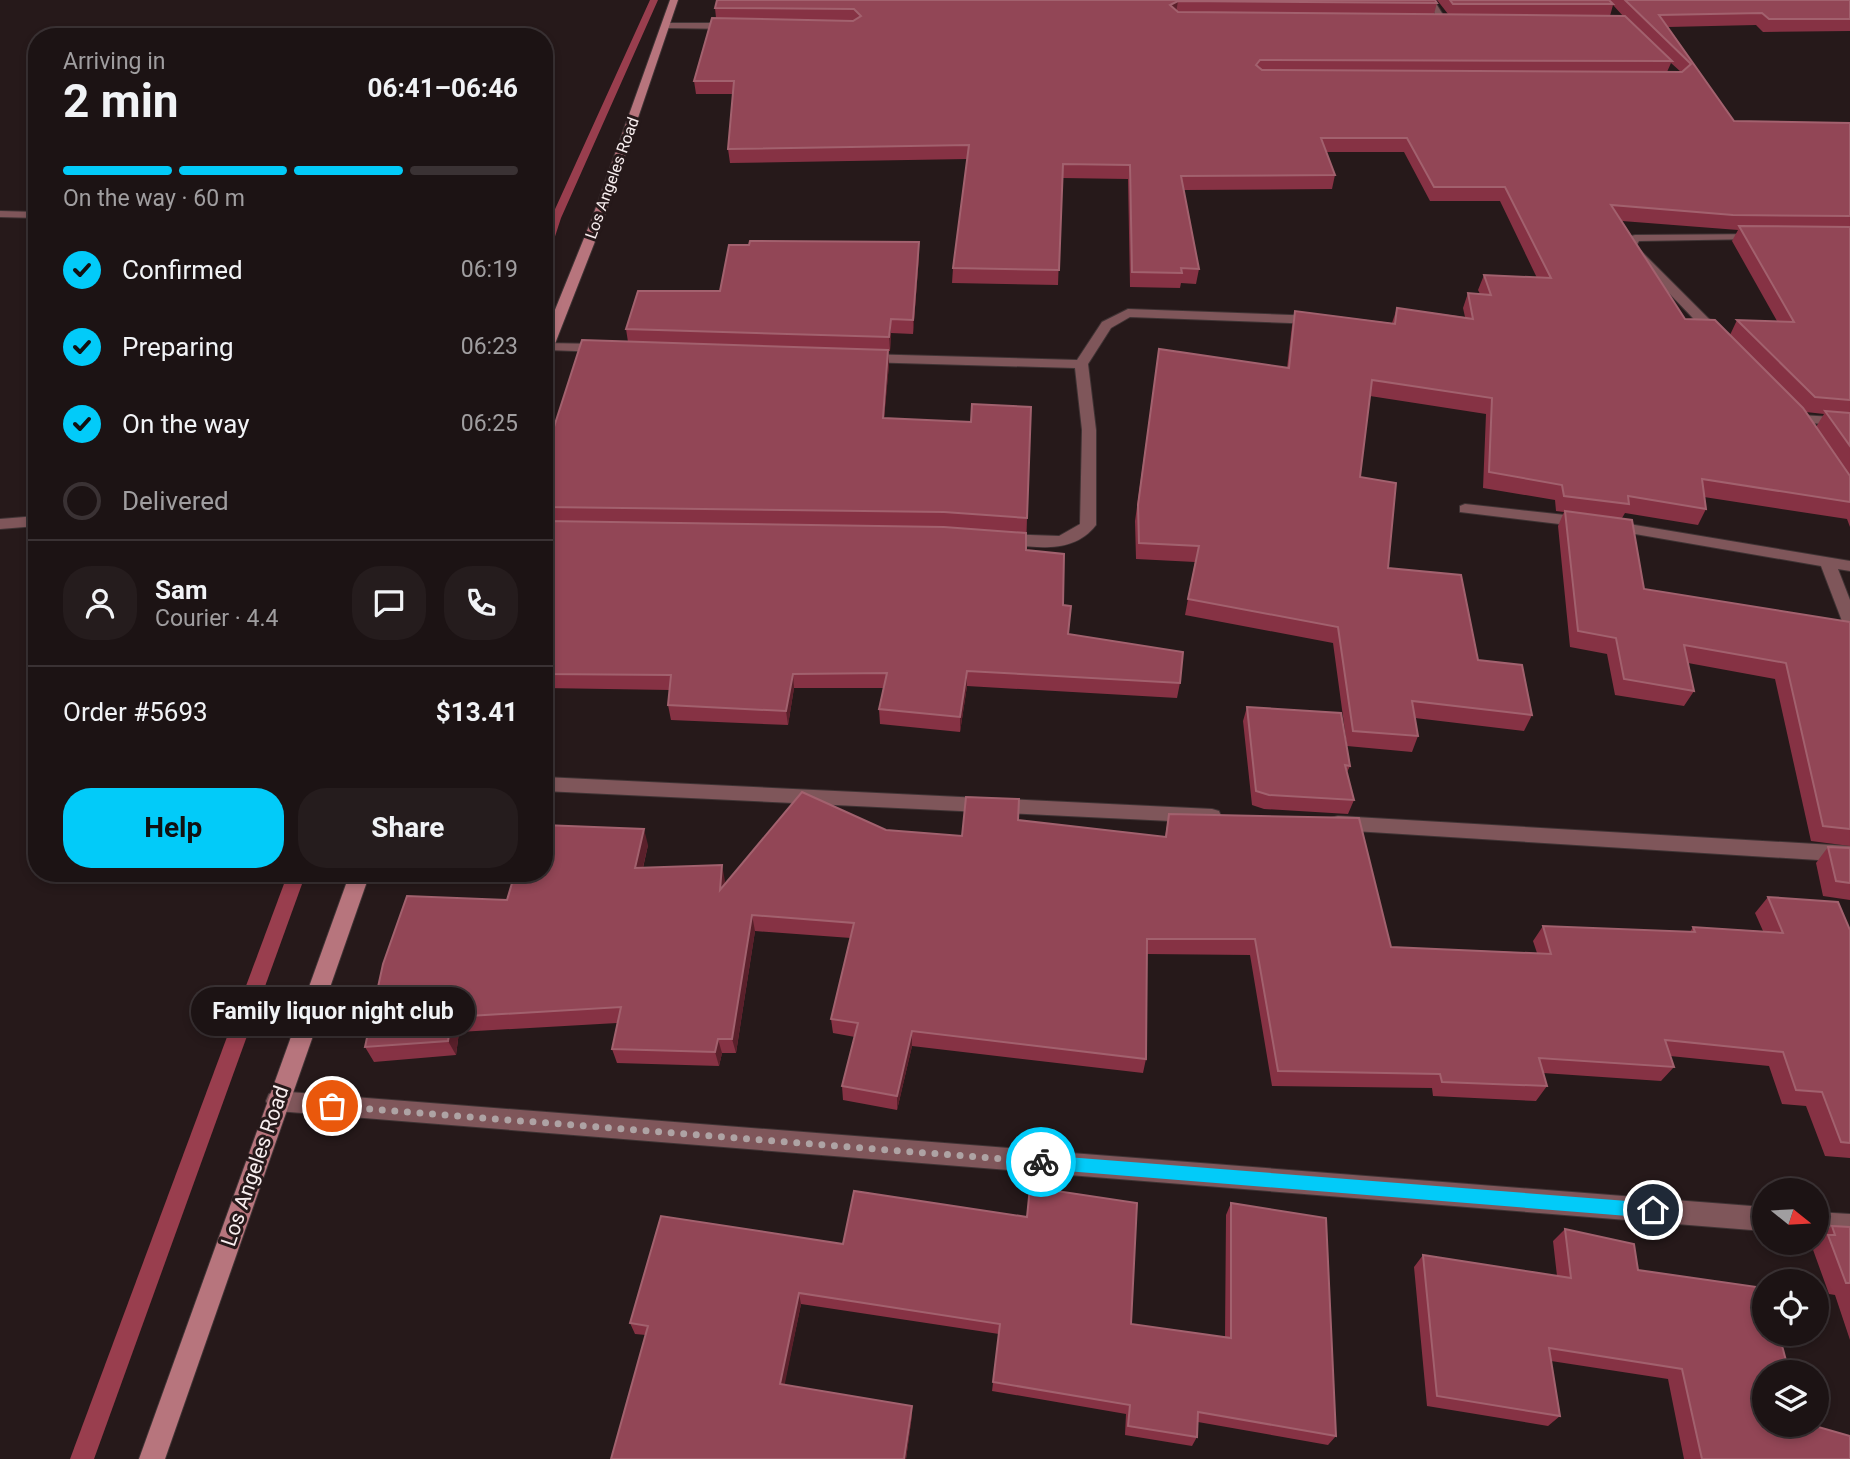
<!DOCTYPE html>
<meta charset="utf-8">
<style>
:root{--surface:#1c1314;--page:#251c1d;--text:#f1f3f6;--muted:#a09ea0;--line:#3a3234;--accent:#02cbf9}
body{margin:0;font-family:Roboto,sans-serif;background:var(--page);color:var(--text);height:100vh;display:flex;flex-direction:column;font-size:26px;white-space:nowrap}
*{box-sizing:border-box;margin:0}
p{font-size:23px;color:var(--muted)}
.icon{flex:none;width:38px;height:38px;fill:none;stroke:currentColor;stroke-width:2;stroke-linecap:round;stroke-linejoin:round}
.map{position:relative;flex:1;overflow:hidden}
.side{position:absolute;left:28px;top:28px;width:525px;height:854px;display:flex;flex-direction:column;background:var(--surface);border-radius:28px;box-shadow:0 4px 10px #0003,0 0 0 2px var(--line)}
.side>*{flex:none}
.needle{width:46px;rotate:108deg}
.fabs{position:absolute;left:1752px;top:1178px;display:grid;gap:14px}
.fabs a{display:grid;place-items:center;width:77px;height:77px;border-radius:50%;background:var(--surface);box-shadow:0 4px 10px #0003,0 0 0 2px var(--line);font-size:35px}
.pin{position:absolute;display:grid;place-items:center;width:60px;height:60px;color:#fff;margin:-30px;border:4px solid #fff;border-radius:50%;box-shadow:0 2px 7px #0007}
.courier{position:absolute;display:grid;place-items:center;width:70px;height:70px;margin:-35px;border:5px solid #02cbf9;border-radius:50%;background:#fff;color:#222;box-shadow:0 2px 9px #0007}
.bubble{position:absolute;height:49px;border-radius:24px;background:var(--surface);box-shadow:0 4px 10px #0003,0 0 0 2px var(--line);font-size:23px;font-weight:700;line-height:49px;text-align:center}
.summary em{font-style:normal;font-weight:700}
.summary div{display:flex;flex-direction:column-reverse}
.summary{display:flex;align-items:center;justify-content:space-between;height:119px;padding:0 35px}
h1{font-size:46px;font-weight:700;line-height:52px}
.bar{display:grid;grid-template-columns:repeat(4,1fr);gap:10px 7px;align-content:center;height:84px;padding:0 35px}
.bar i{height:9px;border-radius:5px;background:var(--line)}
.bar .on{background:var(--accent)}
.bar p{grid-column:span 4}
.line{display:flex;align-items:center;gap:18px;padding:0 35px;border-top:2px solid var(--line)}
.line div{flex:1}
.round{display:grid;place-items:center;flex:none;width:74px;height:74px;border-radius:28px;background:var(--page)}
ol{padding:0 35px;list-style:none}
li{display:flex;align-items:center;gap:21px;height:77px}
li p{margin-inline-start:auto}
li .icon{padding:7px;border-radius:50%;background:var(--accent);color:#111;stroke-width:4}
li:last-child{color:var(--muted)}
li i{width:38px;height:38px;border:4px solid var(--line);border-radius:50%}
.cta{display:flex;gap:14px;margin-top:auto;padding:14px 35px}
.cta a{flex:1;height:80px;border-radius:28px;background:var(--accent);color:#111;font-size:28px;font-weight:700;line-height:80px;text-align:center}
.cta a+a{background:var(--page);color:var(--text)}
.map>svg:first-child{display:block}
.lines{fill:none;stroke-linecap:round;stroke-linejoin:round}
.stream{fill:#993e4e;fill-rule:evenodd}
.service-casing{stroke:#3f3334;stroke-width:2}
.minor-casing{stroke:#3f3334;stroke-width:2}
.secondary-casing{stroke:#3f3334;stroke-width:2}
.service{fill:#7f565a;fill-rule:evenodd}
.minor{fill:#7f565a;fill-rule:evenodd}
.secondary{fill:#b7757d;fill-rule:evenodd}
.wall{fill:#863244;fill-rule:evenodd}
.shaded-wall{fill:#5a202b}
.building{fill:#924656;stroke:#a2616e;stroke-width:2}
.route{fill:#02cbf9}
.done{stroke:#aea3a4;stroke-width:7;stroke-dasharray:0 12.6}
.labels{text-anchor:middle;dominant-baseline:central;stroke-width:6;stroke-linejoin:round;paint-order:stroke}
.far-street-label{font-size:16px;fill:#f8eeef;stroke:#26191a}
.near-street-label{font-size:21px;fill:#f8eeef;stroke:#26191a}
</style>
<div class="map">
<svg width="1850" height="1459" viewBox="0 0 1850 1459">
<rect width="100%" height="100%" fill="#26191a"/>
<g class="lines">
<!-- stream -->
<g class="stream">
<polygon points="650,0 658,0 561,218 549,255 544,258 544,238 551,218"/>
<polygon points="288,873 306,873 94,1459 70,1459"/>
</g>
<!-- service casing -->
<g class="service-casing">
<polygon id="service" points="37,516 37,526 0,529 0,519"/>
</g>
<!-- minor casing -->
<g class="minor-casing">
<g id="minor">
<polygon points="1425,0 1434,0 1448,23 1442,23"/>
<polygon points="666,23 732,23 737,26 732,29 663,28 663,24"/>
<polygon points="0,211 37,212 37,218 0,217"/>
<polygon points="1763,234 1763,238 1759,239 1639,241 1636,246 1723,333 1724,336 1718,340 1713,339 1624,246 1631,236 1635,235"/>
<path d="M 1128,309 L 1317,316 L 1323,320 L 1317,324 L 1130,317 L 1111,328 L 1088,364 L 1096,430 L 1096,525 C 1073,555 1035,547 1003,544 L 995,539 L 1003,534 L 1059,536 L 1080,524 L 1082,430 L 1075,368 L 864,362 L 857,358 L 864,354 L 1077,360 L 1102,322 Z"/>
<polygon points="544,343 602,344 608,348 602,352 547,350 544,349"/>
<polygon points="1801,415 1850,418 1850,426 1796,422 1796,416"/>
<polygon points="1465,504 1584,517 1592,522 1584,527 1460,512 1460,506"/>
<polygon points="1611,521 1850,561 1850,571 1838,569 1850,600 1850,627 1842,621 1821,566 1606,529 1603,526 1606,523"/>
<polygon points="544,777 1212,809 1219,811 1221,816 1219,821 1212,823 544,791"/>
<polygon points="1338,816 1850,846 1850,862 1338,830 1331,828 1329,823 1331,818"/>
<polygon points="277,1091 1764,1207 1764,1231 277,1111 269,1108 266,1101 269,1094"/>
<polygon points="1816,1212 1850,1214 1850,1238 1816,1236"/>
</g>
</g>
<!-- secondary casing -->
<g class="secondary-casing">
<g id="secondary">
<polygon points="670,0 678,0 603,221 551,354 544,358 544,337 591,221"/>
<polygon points="350,873 370,873 165,1459 139,1459"/>
</g>
</g>
<!-- service -->
<use href="#service" class="service"/>
<!-- minor -->
<use href="#minor" class="minor"/>
<!-- secondary -->
<use href="#secondary" class="secondary"/>
</g>
<!-- wall -->
<g class="wall">
<path d="M 717,0 L 1435,0 L 1437,3 L 1434,14 L 1448,14 L 1437,0 L 1850,0 L 1850,31 L 1763,32 L 1756,25 L 1668,27 L 1734,121 L 1850,123 L 1850,527 L 1847,519 L 1704,497 L 1706,509 L 1698,525 L 1625,513 L 1622,518 L 1644,589 L 1850,622 L 1850,846 L 1811,841 L 1775,679 L 1688,663 L 1694,691 L 1684,706 L 1615,695 L 1607,654 L 1570,647 L 1558,526 L 1564,512 L 1556,511 L 1555,500 L 1483,488 L 1486,414 L 1370,396 L 1360,477 L 1388,568 L 1532,715 L 1524,731 L 1415,718 L 1418,736 L 1412,752 L 1347,746 L 1333,643 L 1185,615 L 1195,562 L 1136,559 L 1135,521 L 1159,349 L 1287,368 L 1292,326 L 1295,311 L 1392,323 L 1397,308 L 1465,317 L 1463,308 L 1468,293 L 1480,294 L 1478,290 L 1484,275 L 1537,278 L 1500,201 L 1430,201 L 1404,152 L 1326,152 L 1335,175 L 1332,189 L 1184,190 L 1199,269 L 1196,284 L 1181,283 L 1180,288 L 1130,287 L 1128,179 L 1062,178 L 1058,285 L 952,283 L 953,268 L 967,159 L 730,163 L 728,149 L 733,94 L 696,94 L 694,81 L 716,18 L 715,8 ZM 1613,5 L 1623,16 L 1610,16 ZM 1671,63 L 1681,72 L 1667,72 ZM 1622,221 L 1738,230 L 1732,241 L 1777,321 L 1737,320 L 1730,335 L 1685,319 ZM 1806,412 L 1824,414 L 1816,427 Z"/>
<polygon points="919,256 913,334 891,333 890,351 888,351 889,364 884,418 1027,518 1026,550 1063,605 1068,634 1180,683 1177,698 967,686 960,732 880,724 879,709 884,688 794,688 788,725 671,720 668,705 670,690 544,688 544,458 628,342 626,329 720,291"/>
<polygon points="1247,707 1350,766 1347,772 1354,800 1348,814 1264,809 1252,805 1243,721"/>
<polygon points="1169,814 1391,947 1537,953 1533,941 1543,926 1690,932 1693,927 1763,931 1755,913 1768,897 1850,930 1850,1158 1825,1156 1806,1106 1782,1104 1769,1066 1670,1056 1674,1067 1661,1081 1543,1073 1547,1086 1536,1101 1433,1096 1432,1088 1272,1086 1250,955 1147,954 1146,1059 1143,1073 912,1046 897,1110 843,1100 842,1086 855,1037 833,1033 831,1019 851,938 755,931 736,1053 722,1053 719,1066 617,1063 612,1049 617,1023 459,1032 456,1055 374,1062 365,1047 507,900 648,845 643,868 725,881 724,884 886,830 962,836 1018,820 1165,837"/>
<polygon points="1828,847 1850,848 1850,900 1823,896 1816,863"/>
<polygon points="1231,1203 1336,1436 1328,1445 1198,1422 1197,1437 1192,1446 1125,1435 1126,1414 992,1391 999,1334 801,1304 784,1385 912,1406 912,1415 906,1459 611,1459 646,1335 635,1334 630,1323 661,1216 1131,1324 1225,1337 1226,1215"/>
<polygon points="1832,1226 1850,1227 1850,1340 1835,1295 1829,1294 1812,1247 1817,1243 1816,1238"/>
<polygon points="1565,1229 1638,1270 1764,1424 1850,1459 1684,1459 1668,1379 1551,1361 1560,1416 1548,1426 1427,1406 1414,1267 1423,1255 1557,1276 1553,1241"/>
</g>
<!-- shaded-wall -->
<g class="shaded-wall">
<polygon points="1178,1 1176,13 1170,5"/>
<polygon points="919,242 919,256 913,334 913,320"/>
<polygon points="891,319 891,333 890,351 889,337"/>
<polygon points="888,350 889,364 883,432 883,418"/>
<polygon points="967,671 967,686 960,732 960,717"/>
<polygon points="793,674 794,688 788,725 786,711"/>
<polygon points="644,829 648,845 639,884 635,868"/>
<polygon points="722,865 725,881 723,906 720,890"/>
<polygon points="752,915 755,931 736,1053 732,1039"/>
<polygon points="452,1017 459,1032 456,1055 448,1041"/>
<polygon points="912,1031 912,1046 897,1110 897,1096"/>
<polygon points="718,1039 722,1053 719,1066 715,1052"/>
<polygon points="799,1293 801,1304 783,1393 780,1384"/>
<polygon points="912,1406 912,1415 906,1459 904,1459"/>
</g>
<!-- building -->
<g class="building">
<polygon points="717,0 1435,0 1437,3 1178,1 1170,5 1178,12 1625,16 1672,61 1260,60 1256,65 1262,70 1682,72 1691,64 1625,0 1850,0 1850,19 1769,19 1762,13 1659,15 1734,121 1850,123 1850,216 1733,215 1611,205 1685,319 1715,320 1803,408 1850,476 1850,502 1702,479 1706,509 1628,496 1629,504 1564,496 1562,485 1489,472 1492,398 1372,380 1360,477 1396,483 1388,568 1461,575 1478,660 1522,665 1532,715 1412,701 1418,736 1353,731 1338,627 1188,599 1199,546 1139,543 1138,505 1159,349 1289,368 1295,311 1395,324 1397,308 1473,319 1468,293 1491,295 1484,275 1551,278 1505,187 1434,187 1407,138 1321,138 1335,175 1181,176 1199,269 1181,268 1182,273 1132,272 1130,165 1063,164 1059,270 953,268 969,145 728,149 734,81 694,81 712,18 853,21 861,16 854,9 715,8"/>
<polygon points="1450,0 1609,0 1613,4 1453,4"/>
<polygon points="1739,226 1850,227 1850,400 1815,397 1737,320 1794,322"/>
<polygon points="750,241 919,242 913,320 891,319 889,337 626,329 638,291 720,291 729,245 749,245"/>
<polygon points="582,340 888,350 883,418 971,422 972,404 1031,407 1027,518 944,512 544,507 544,458"/>
<polygon points="1825,411 1850,413 1850,446"/>
<polygon points="1565,511 1632,520 1644,589 1850,622 1850,829 1823,826 1786,663 1684,645 1694,691 1624,679 1616,638 1578,631"/>
<polygon points="544,521 944,527 1026,533 1026,550 1064,554 1063,605 1071,606 1068,634 1183,652 1180,683 967,671 960,717 879,709 887,673 793,674 786,711 668,705 671,675 544,674"/>
<polygon points="1247,707 1341,713 1350,766 1345,765 1354,800 1269,795 1256,791"/>
<polygon points="802,792 886,830 962,836 966,797 1019,799 1018,820 1166,837 1169,814 1359,818 1391,947 1551,954 1543,926 1695,932 1693,927 1783,933 1768,897 1838,902 1850,930 1850,1143 1841,1142 1822,1092 1796,1090 1783,1052 1665,1040 1674,1067 1539,1058 1547,1086 1442,1082 1440,1074 1278,1071 1255,939 1147,939 1146,1059 912,1031 897,1096 842,1086 858,1023 831,1019 854,923 752,915 732,1039 718,1039 715,1052 612,1049 621,1007 452,1017 448,1041 365,1047 383,964 407,896 507,900 515,873 544,873 544,825 644,829 635,868 722,865 720,890"/>
<polygon points="1828,847 1850,848 1850,883 1836,881"/>
<polygon points="1030,1187 1137,1203 1131,1324 1231,1338 1231,1203 1326,1218 1336,1436 1198,1412 1197,1437 1128,1426 1130,1405 993,1382 1000,1324 799,1293 780,1384 912,1406 904,1459 611,1459 648,1326 630,1323 661,1216 843,1244 854,1191 1027,1217"/>
<polygon points="1832,1226 1850,1227 1850,1283 1846,1283 1828,1235 1835,1235"/>
<polygon points="1565,1229 1634,1244 1638,1270 1764,1288 1764,1334 1779,1334 1789,1372 1764,1372 1764,1424 1808,1424 1850,1436 1850,1459 1702,1459 1682,1369 1549,1348 1560,1416 1437,1396 1423,1255 1571,1278"/>
</g>
<!-- route -->
<polygon class="route" points="1041,1155 1653,1203 1661,1210 1653,1218 1041,1169 1034,1162"/>
<g class="lines">
<!-- done -->
<polyline class="done" points="332,1106 1041,1162"/>
</g>
<g class="labels">
<!-- far-street labels -->
<g class="far-street-label">
<text transform="translate(612 178) rotate(-70)">Los Angeles Road</text>
</g>
<!-- near-street labels -->
<g class="near-street-label">
<text transform="translate(255 1166) rotate(-71)">Los Angeles Road</text>
</g>
</g>
</svg>
<div class="fabs">
<a><svg class="needle" viewBox="-14 -14 28 28"><path d="M0-13l5 13h-10z" fill="#e53935"/><path d="M0 13l5-13h-10z" fill="#a09ea0"/></svg></a>
<a><svg class="icon" aria-label="locate" viewBox="0 0 24 24"><circle cx="12" cy="12" r="6"/><path d="M12 2v4M12 18v4M2 12h4M18 12h4"/></svg></a>
<a><svg class="icon" aria-label="layers" viewBox="0 0 24 24"><path d="M12 4l9 5-9 5-9-5zM3 14l9 5 9-5"/></svg></a>
</div>
<div class="pin" style="left:332px;top:1106px;background:#ea580c"><svg class="icon" aria-label="bag" viewBox="0 0 24 24"><path d="M5 8h14l-1 12H6zM9 8a3 3 0 0 1 6 0"/></svg></div>
<div class="pin" style="left:1653px;top:1210px;background:#1f2937"><svg class="icon" aria-label="home" viewBox="0 0 24 24"><path d="M3 11l9-7 9 7M6 9v11h12V9"/></svg></div>
<div class="courier" style="left:1041px;top:1162px"><svg class="icon" aria-label="bike" viewBox="0 0 24 24"><circle cx="6" cy="16" r="4"/><circle cx="18" cy="16" r="4"/><path d="M6 16l4-8h5l3 8M10 8l3 8H6M13 5h3"/></svg></div>
<div class="bubble" style="left:191px;top:987px;width:284px">Family liquor night club</div>
<section class="side">
<div class="summary"><div><h1>2 min</h1><p>Arriving in</p></div><em>06:41–06:46</em></div>
<div class="bar"><i class="on"></i><i class="on"></i><i class="on"></i><i></i><p>On the way · 60 m</p></div>
<ol>
<li><svg class="icon" aria-label="check" viewBox="0 0 24 24"><path d="M5 12l5 5 9-10"/></svg>Confirmed<p>06:19</p></li>
<li><svg class="icon" aria-label="check" viewBox="0 0 24 24"><path d="M5 12l5 5 9-10"/></svg>Preparing<p>06:23</p></li>
<li><svg class="icon" aria-label="check" viewBox="0 0 24 24"><path d="M5 12l5 5 9-10"/></svg>On the way<p>06:25</p></li>
<li><i></i>Delivered</li>
</ol>
<div class="line" style="height:126px"><a class="round"><svg class="icon" aria-label="person" viewBox="0 0 24 24"><circle cx="12" cy="8" r="4"/><path d="M4 21q1-7 8-7t8 7"/></svg></a><div><b>Sam</b><p>Courier · 4.4</p></div><a class="round"><svg class="icon" aria-label="chat" viewBox="0 0 24 24"><path d="M4 5h16v11H9l-5 4z"/></svg></a><a class="round"><svg class="icon" aria-label="phone" viewBox="0 0 24 24"><path d="M5 4h4l2 5-3 2q2 4 5 5l2-3 5 2v4C11 20 4 13 5 4z"/></svg></a></div>
<div class="line" style="height:91px"><div>Order #5693</div><b>$13.41</b></div>
<div class="cta"><a>Help</a><a>Share</a></div>
</section>
</div>
